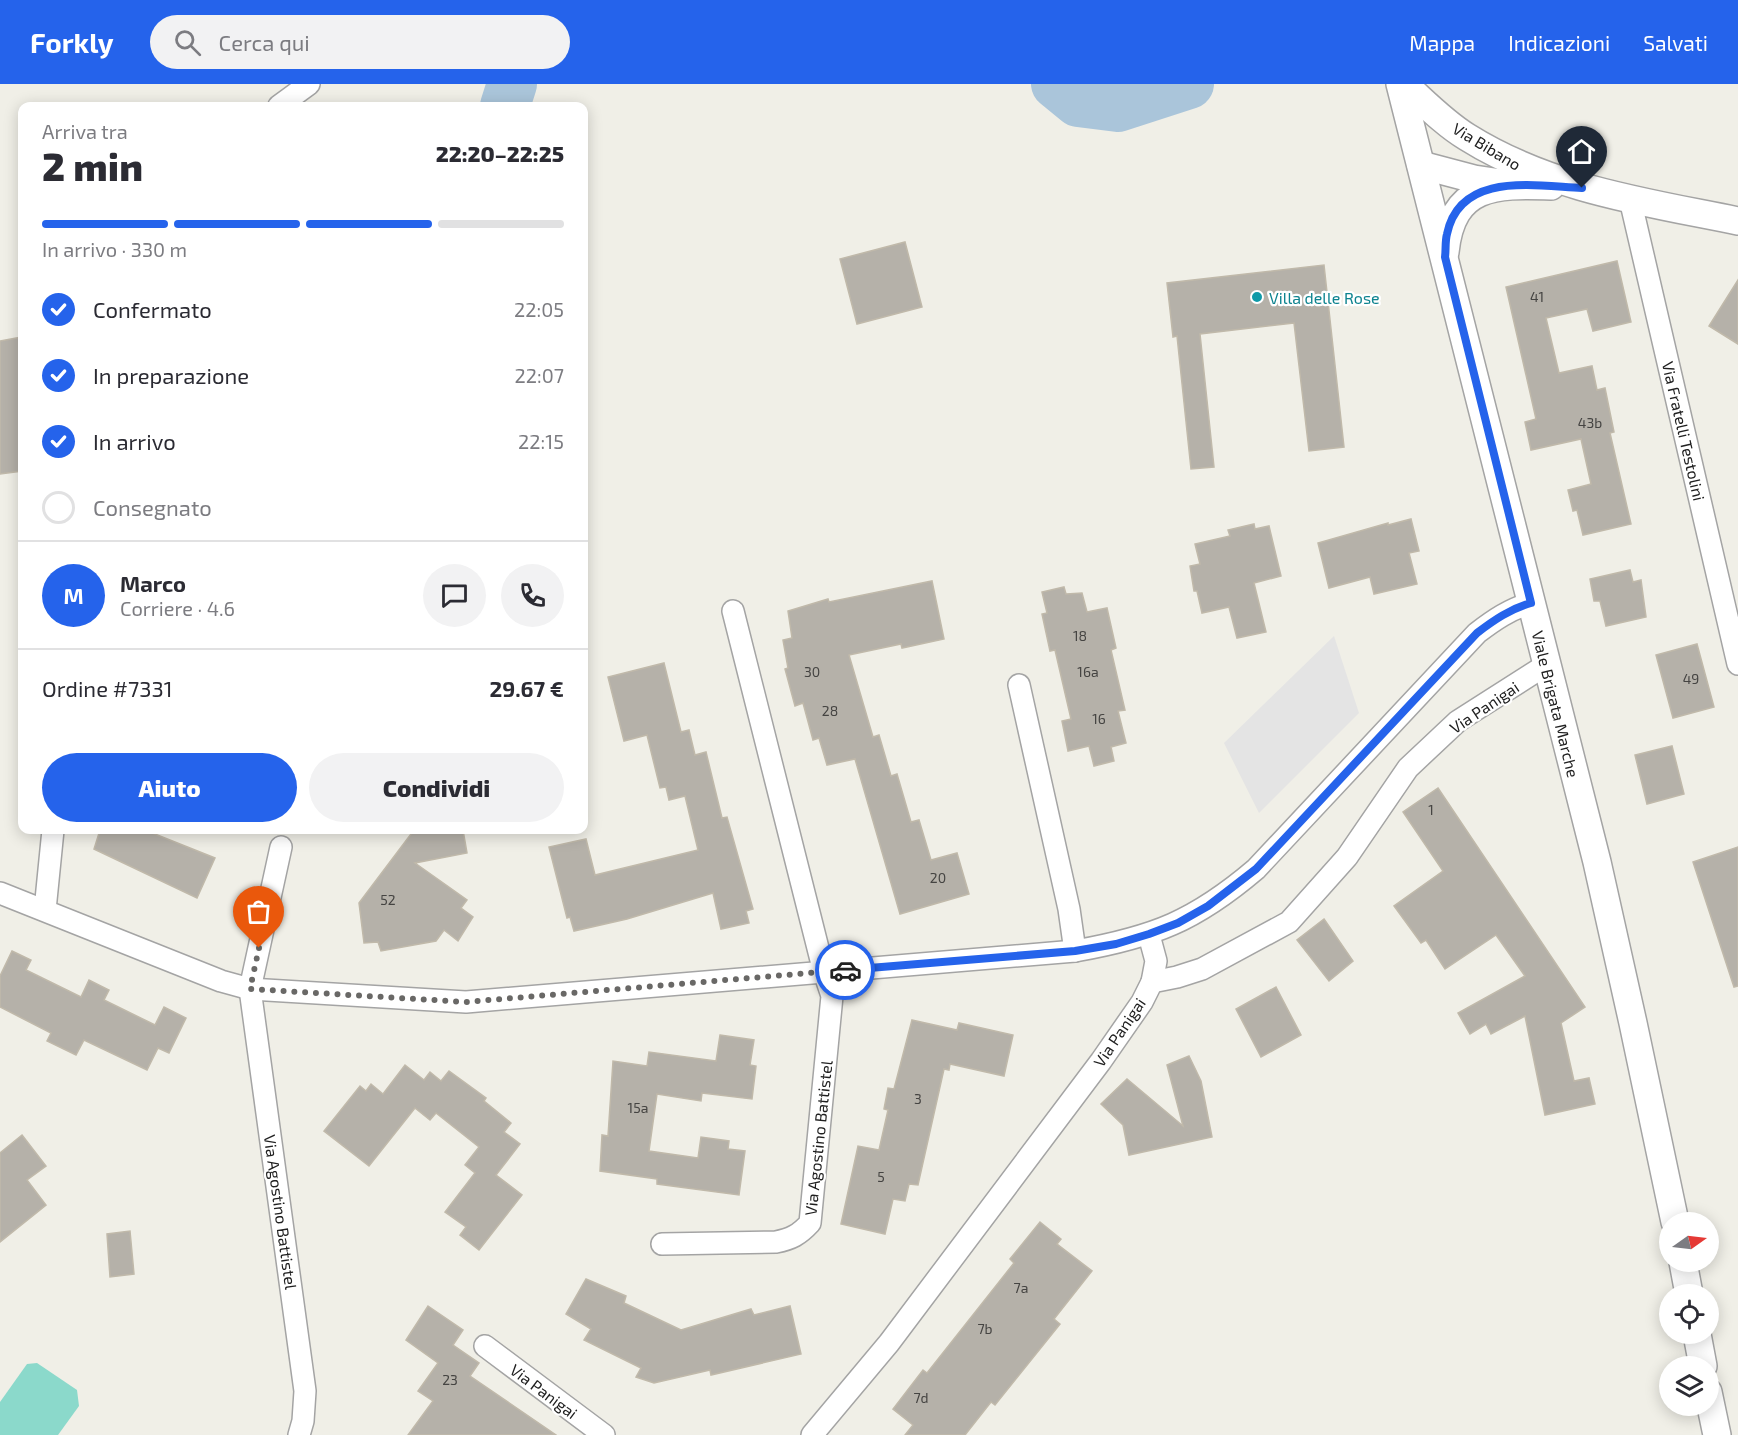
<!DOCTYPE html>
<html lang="it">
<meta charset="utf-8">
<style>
:root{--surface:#fff;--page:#f2f2f3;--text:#2b2b33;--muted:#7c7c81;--line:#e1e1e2;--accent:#2563eb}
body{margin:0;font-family:"Exo 2",sans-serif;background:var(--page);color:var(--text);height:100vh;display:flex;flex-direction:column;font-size:22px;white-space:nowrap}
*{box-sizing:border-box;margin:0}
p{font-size:20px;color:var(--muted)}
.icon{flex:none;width:33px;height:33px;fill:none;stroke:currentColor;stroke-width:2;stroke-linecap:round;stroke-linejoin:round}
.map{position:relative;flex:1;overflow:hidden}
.drawer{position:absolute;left:18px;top:18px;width:570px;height:732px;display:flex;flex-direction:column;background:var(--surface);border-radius:12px;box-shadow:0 3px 15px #0003}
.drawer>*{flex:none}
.needle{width:39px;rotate:76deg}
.controls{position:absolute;left:1659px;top:1128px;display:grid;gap:12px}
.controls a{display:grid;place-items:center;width:60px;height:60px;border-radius:50%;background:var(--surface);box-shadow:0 3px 15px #0003;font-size:30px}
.pin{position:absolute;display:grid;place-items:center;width:51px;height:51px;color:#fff;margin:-62px -26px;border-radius:50% 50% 50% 0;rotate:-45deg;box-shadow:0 0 6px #0007}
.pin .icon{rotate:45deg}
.courier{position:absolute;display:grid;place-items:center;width:60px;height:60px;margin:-30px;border:4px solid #2563eb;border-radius:50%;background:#fff;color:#222;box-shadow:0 2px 8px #0007}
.head em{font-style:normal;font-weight:800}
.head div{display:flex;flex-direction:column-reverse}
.head{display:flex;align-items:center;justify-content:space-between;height:102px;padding:0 24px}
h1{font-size:39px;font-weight:800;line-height:45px}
.bar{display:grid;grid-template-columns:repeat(4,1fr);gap:9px 6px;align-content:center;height:72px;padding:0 24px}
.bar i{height:8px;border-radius:4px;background:var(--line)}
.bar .active{background:var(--accent)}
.bar p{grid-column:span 4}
.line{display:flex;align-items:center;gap:15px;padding:0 24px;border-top:2px solid var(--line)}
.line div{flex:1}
.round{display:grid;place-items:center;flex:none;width:63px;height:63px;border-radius:32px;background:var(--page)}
ol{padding:0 24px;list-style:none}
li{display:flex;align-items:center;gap:18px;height:66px}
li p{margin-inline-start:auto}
li .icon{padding:6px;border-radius:50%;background:var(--accent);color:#fff;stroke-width:4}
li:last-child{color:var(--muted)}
li i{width:33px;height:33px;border:3px solid var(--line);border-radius:50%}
.primary-button{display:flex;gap:12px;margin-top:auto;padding:12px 24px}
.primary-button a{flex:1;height:69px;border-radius:36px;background:var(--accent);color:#fff;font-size:24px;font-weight:800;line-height:69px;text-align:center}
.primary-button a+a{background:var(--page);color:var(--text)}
header{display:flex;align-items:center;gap:36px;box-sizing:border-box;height:84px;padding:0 30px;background:var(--accent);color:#fff}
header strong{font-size:28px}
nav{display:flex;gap:33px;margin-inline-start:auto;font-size:21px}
.search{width:420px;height:54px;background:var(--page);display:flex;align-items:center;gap:15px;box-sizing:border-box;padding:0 21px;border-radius:33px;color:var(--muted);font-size:22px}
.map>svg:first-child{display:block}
.pitch{fill:#8bd9cb}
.parking{fill:#e4e4e4}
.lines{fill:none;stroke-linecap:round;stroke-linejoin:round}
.river{stroke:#aac5da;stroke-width:50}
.building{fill:#b5b1a9;stroke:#c0b9aa;stroke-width:1.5}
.minor-casing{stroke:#a4a4a4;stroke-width:24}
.tertiary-casing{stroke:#a4a4a4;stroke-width:30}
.minor{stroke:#fff;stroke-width:21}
.tertiary{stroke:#fff;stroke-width:27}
.done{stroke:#696866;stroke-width:6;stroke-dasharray:0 10.8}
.route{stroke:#2563eb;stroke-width:8}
.culture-dot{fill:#0f9aa8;stroke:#fff;stroke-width:2}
.labels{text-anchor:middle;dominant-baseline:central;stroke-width:4.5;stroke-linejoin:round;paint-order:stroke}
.number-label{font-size:14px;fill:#454442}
.street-label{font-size:16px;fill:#202020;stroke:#fff}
.culture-label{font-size:16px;fill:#0d838f;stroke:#fff;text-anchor:start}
</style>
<header>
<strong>Forkly</strong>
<div class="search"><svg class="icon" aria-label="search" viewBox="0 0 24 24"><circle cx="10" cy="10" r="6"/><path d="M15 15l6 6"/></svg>Cerca qui</div>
<nav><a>Mappa</a><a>Indicazioni</a><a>Salvati</a></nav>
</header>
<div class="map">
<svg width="1738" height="1351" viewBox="0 0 1738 1351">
<rect width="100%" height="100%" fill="#f0efe7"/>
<!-- pitch -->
<polygon class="pitch" points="37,1279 77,1306 79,1322 58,1351 0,1351 0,1318 27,1280"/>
<!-- parking -->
<polygon class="parking" points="1334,552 1359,629 1259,729 1224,659"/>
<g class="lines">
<!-- river -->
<g class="river">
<polyline points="1056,0 1078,18 1118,23 1189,0"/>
<polyline points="505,22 512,0"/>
</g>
</g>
<!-- building -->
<g class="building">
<polygon points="905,158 922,223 857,240 840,175"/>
<polygon points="1617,177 1631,238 1593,247 1587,225 1546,234 1559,289 1592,282 1597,306 1605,304 1614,348 1610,349 1631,440 1583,451 1577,426 1573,427 1568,406 1591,400 1581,355 1531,366 1525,338 1536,335 1506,203"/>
<polygon points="1324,181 1344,363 1309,367 1294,239 1200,250 1214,383 1191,385 1177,252 1173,253 1167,199"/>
<polygon points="1738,196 1738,260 1709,242"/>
<polygon points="22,253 22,387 0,390 0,257"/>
<polygon points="1411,435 1419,467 1409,469 1417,500 1374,510 1370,493 1329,504 1318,459 1388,439 1388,441"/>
<polygon points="1254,440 1255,445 1269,442 1281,492 1254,499 1266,548 1237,554 1229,523 1202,529 1197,507 1194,507 1190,482 1200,480 1195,460 1230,452 1228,446"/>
<polygon points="1630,486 1633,498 1641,496 1646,533 1606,542 1600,517 1594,517 1590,495"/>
<polygon points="932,497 944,555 902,564 901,560 849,571 873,653 879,651 891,692 897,690 911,738 919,736 931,776 957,769 969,810 900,830 855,675 827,681 819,654 813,656 803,619 795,622 785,585 788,584 783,556 792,554 788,527 828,515 829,518"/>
<polygon points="1064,503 1066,510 1082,509 1087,528 1107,524 1116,564 1111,566 1125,626 1118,627 1126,659 1111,663 1114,677 1094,682 1089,662 1068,667 1062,637 1071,635 1055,566 1050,567 1042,530 1047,529 1042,508"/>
<polygon points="1697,560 1714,623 1673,634 1656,571"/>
<polygon points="664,579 681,648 689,646 695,671 706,668 722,734 727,733 753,825 746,827 749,839 721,845 713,809 627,835 574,847 570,833 567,834 549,763 586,755 595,791 698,766 685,712 669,716 666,703 660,704 647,651 624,657 608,593"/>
<polygon points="1672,662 1684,710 1647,720 1635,671"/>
<polygon points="1438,704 1585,923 1561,939 1574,997 1589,994 1595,1020 1545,1031 1525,932 1491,950 1486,940 1470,950 1458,929 1525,892 1496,851 1445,885 1426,856 1421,859 1394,822 1443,787 1403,728"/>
<polygon points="100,746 145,746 215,774 197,814 94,765"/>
<polygon points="414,746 463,746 467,769 415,779 467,816 461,824 473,833 458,857 444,846 436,857 381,867 378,858 364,859 359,819"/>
<polygon points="1738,763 1738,902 1734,903 1693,778"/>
<polygon points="1324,835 1353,877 1329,897 1297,856"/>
<polygon points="12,867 31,876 26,886 81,913 89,896 109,906 104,916 155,941 164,923 186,934 169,969 158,964 147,986 84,956 76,971 47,957 51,949 0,923 0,892"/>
<polygon points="1276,903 1301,951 1261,973 1236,925"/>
<polygon points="912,936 957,946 959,939 1013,951 1004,992 950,980 949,986 944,985 918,1101 909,1100 905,1117 893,1115 885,1150 841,1140 858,1062 879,1066 888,1026 884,1025 888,1004 894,1005"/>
<polygon points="720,951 754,956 750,981 756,982 752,1015 702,1009 701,1017 657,1010 649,1067 698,1074 701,1053 729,1057 728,1065 745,1067 739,1111 657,1100 657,1095 600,1087 602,1051 608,1052 613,977 647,982 649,968 716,977"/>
<polygon points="1189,972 1201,997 1212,1053 1129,1071 1123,1041 1101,1020 1127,995 1183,1042 1167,981"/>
<polygon points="405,981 424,996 430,988 441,997 449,987 486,1014 484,1017 511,1039 504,1048 520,1060 496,1091 522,1111 479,1166 460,1151 466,1143 445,1128 475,1089 465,1081 479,1063 436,1029 430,1036 415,1024 369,1082 324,1047 360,1002 366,1007 371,1000 383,1010"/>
<polygon points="22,1051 46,1082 27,1096 46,1121 0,1158 0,1069"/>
<polygon points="1040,1138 1061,1155 1057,1160 1092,1187 1054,1235 1060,1240 995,1321 991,1318 965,1351 905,1351 913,1341 893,1325 923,1286 927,1289 1014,1179 1010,1175"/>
<polygon points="130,1147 134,1190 110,1193 107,1150"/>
<polygon points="586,1195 626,1212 624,1219 681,1246 751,1225 754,1231 790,1222 801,1270 711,1291 710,1286 654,1299 636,1293 641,1284 584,1256 591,1245 566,1230"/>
<polygon points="428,1222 463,1246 453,1261 479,1279 470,1292 556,1351 408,1351 433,1317 418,1307 438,1279 406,1256"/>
</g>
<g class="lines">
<!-- minor casing -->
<g class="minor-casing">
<g id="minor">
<polyline points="279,22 309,0"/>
<polyline points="1630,115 1738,580"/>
<polyline points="1019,601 1069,825 1075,867"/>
<polyline points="281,763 250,905 305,1307 303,1337 299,1351"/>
<path d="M 0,809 L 221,897 L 250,905 L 466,918 L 1075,867 C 1154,853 1195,837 1256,785 L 1477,549 C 1494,536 1510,525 1531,519"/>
<polyline points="45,826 53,746"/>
<polyline points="1149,851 1156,877 1152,898"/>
<path d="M 662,1160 L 776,1158 C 791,1155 799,1151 810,1139 L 832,912 L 824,888 L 733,527"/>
<polyline points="485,1262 604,1351"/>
<polyline points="812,1351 889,1259 1101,977 1142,918 1152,898 1177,893 1202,885 1289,838 1347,773 1408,684 1458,637 1546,581"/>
</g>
</g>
<!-- tertiary casing -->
<g class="tertiary-casing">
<g id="tertiary">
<polyline points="1400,0 1597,778 1633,939 1675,1138"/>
<path d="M 1404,0 C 1424,18 1444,39 1467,53 C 1550,105 1645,118 1738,137"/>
<polyline points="1421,81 1474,95 1501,99"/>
<path d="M 1445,168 C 1452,100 1495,100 1551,102"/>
<polyline points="1683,1178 1689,1210"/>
<polyline points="1697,1250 1703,1282"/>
<polyline points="1708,1308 1717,1351"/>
</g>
</g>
<!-- minor -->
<use href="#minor" class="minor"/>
<!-- tertiary -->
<use href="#tertiary" class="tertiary"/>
</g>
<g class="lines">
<!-- done -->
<polyline class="done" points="259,864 250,905 466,918 845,886"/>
<!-- route -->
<path class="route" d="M 845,886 L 1075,867 L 1116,860 L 1149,850 L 1178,839 L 1208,822 L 1256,785 L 1477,549 C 1494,536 1510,525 1531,519 L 1445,173 C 1446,166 1445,157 1447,150 C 1460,87 1535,102 1582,104"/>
</g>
<!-- markers -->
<circle class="culture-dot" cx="1257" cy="213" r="6"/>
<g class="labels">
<!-- number labels -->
<g class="number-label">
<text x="1537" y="212">41</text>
<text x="1590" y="338">43b</text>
<text x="1080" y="551">18</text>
<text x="812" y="587">30</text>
<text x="1088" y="587">16a</text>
<text x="1691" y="594">49</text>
<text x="830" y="626">28</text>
<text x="1099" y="634">16</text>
<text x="1431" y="725">1</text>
<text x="938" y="793">20</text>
<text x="388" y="815">52</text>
<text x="918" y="1014">3</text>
<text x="638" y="1023">15a</text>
<text x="881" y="1092">5</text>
<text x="1021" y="1203">7a</text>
<text x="985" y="1244">7b</text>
<text x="450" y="1295">23</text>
<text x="921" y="1313">7d</text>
</g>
<!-- street labels -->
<g class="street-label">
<text transform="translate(1487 62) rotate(31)">Via Bibano</text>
<text transform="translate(1684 347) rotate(77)">Via Fratelli Testolini</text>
<text transform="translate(1556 620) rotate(76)">Viale Brigata Marche</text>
<text transform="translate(1484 623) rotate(-34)">Via Panigai</text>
<text transform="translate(1119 948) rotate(-56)">Via Panigai</text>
<text transform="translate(818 1054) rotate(-84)">Via Agostino Battistel</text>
<text transform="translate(281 1128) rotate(82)">Via Agostino Battistel</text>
<text transform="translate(544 1307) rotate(37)">Via Panigai</text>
</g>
<!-- culture labels -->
<g class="culture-label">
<text x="1269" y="213">Villa delle Rose</text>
</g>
</g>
</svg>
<div class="controls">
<a><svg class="needle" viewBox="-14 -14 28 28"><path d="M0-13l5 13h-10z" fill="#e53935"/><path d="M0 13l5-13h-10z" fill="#7c7c81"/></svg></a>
<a><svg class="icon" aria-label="locate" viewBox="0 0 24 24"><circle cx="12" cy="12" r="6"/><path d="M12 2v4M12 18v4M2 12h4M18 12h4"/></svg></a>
<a><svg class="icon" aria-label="layers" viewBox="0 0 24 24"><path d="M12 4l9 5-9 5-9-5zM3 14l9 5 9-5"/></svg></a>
</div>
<div class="pin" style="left:259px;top:864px;background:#ea580c"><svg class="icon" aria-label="bag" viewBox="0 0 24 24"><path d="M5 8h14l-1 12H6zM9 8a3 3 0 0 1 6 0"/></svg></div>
<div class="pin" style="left:1582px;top:104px;background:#1f2937"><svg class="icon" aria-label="home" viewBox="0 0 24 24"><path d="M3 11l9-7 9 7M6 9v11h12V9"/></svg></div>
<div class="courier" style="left:845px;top:886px"><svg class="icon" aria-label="car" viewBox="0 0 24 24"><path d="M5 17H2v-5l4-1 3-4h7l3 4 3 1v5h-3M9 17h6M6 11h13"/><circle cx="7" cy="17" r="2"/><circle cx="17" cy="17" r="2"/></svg></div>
<section class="drawer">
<div class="head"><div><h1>2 min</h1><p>Arriva tra</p></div><em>22:20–22:25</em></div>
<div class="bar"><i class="active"></i><i class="active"></i><i class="active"></i><i></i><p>In arrivo · 330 m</p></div>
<ol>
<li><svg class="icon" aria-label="check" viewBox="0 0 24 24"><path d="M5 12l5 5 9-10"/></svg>Confermato<p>22:05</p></li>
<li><svg class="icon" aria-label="check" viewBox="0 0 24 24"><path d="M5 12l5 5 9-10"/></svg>In preparazione<p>22:07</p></li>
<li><svg class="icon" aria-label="check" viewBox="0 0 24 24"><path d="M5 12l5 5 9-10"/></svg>In arrivo<p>22:15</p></li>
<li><i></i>Consegnato</li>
</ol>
<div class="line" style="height:108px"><b class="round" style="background:var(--accent);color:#fff">M</b><div><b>Marco</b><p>Corriere · 4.6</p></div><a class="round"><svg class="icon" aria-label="chat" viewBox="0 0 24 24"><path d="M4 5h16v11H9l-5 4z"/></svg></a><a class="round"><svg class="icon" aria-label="phone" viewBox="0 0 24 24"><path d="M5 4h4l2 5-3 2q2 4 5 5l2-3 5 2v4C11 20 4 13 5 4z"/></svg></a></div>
<div class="line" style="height:78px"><div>Ordine #7331</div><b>29.67 €</b></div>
<div class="primary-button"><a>Aiuto</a><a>Condividi</a></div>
</section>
</div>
